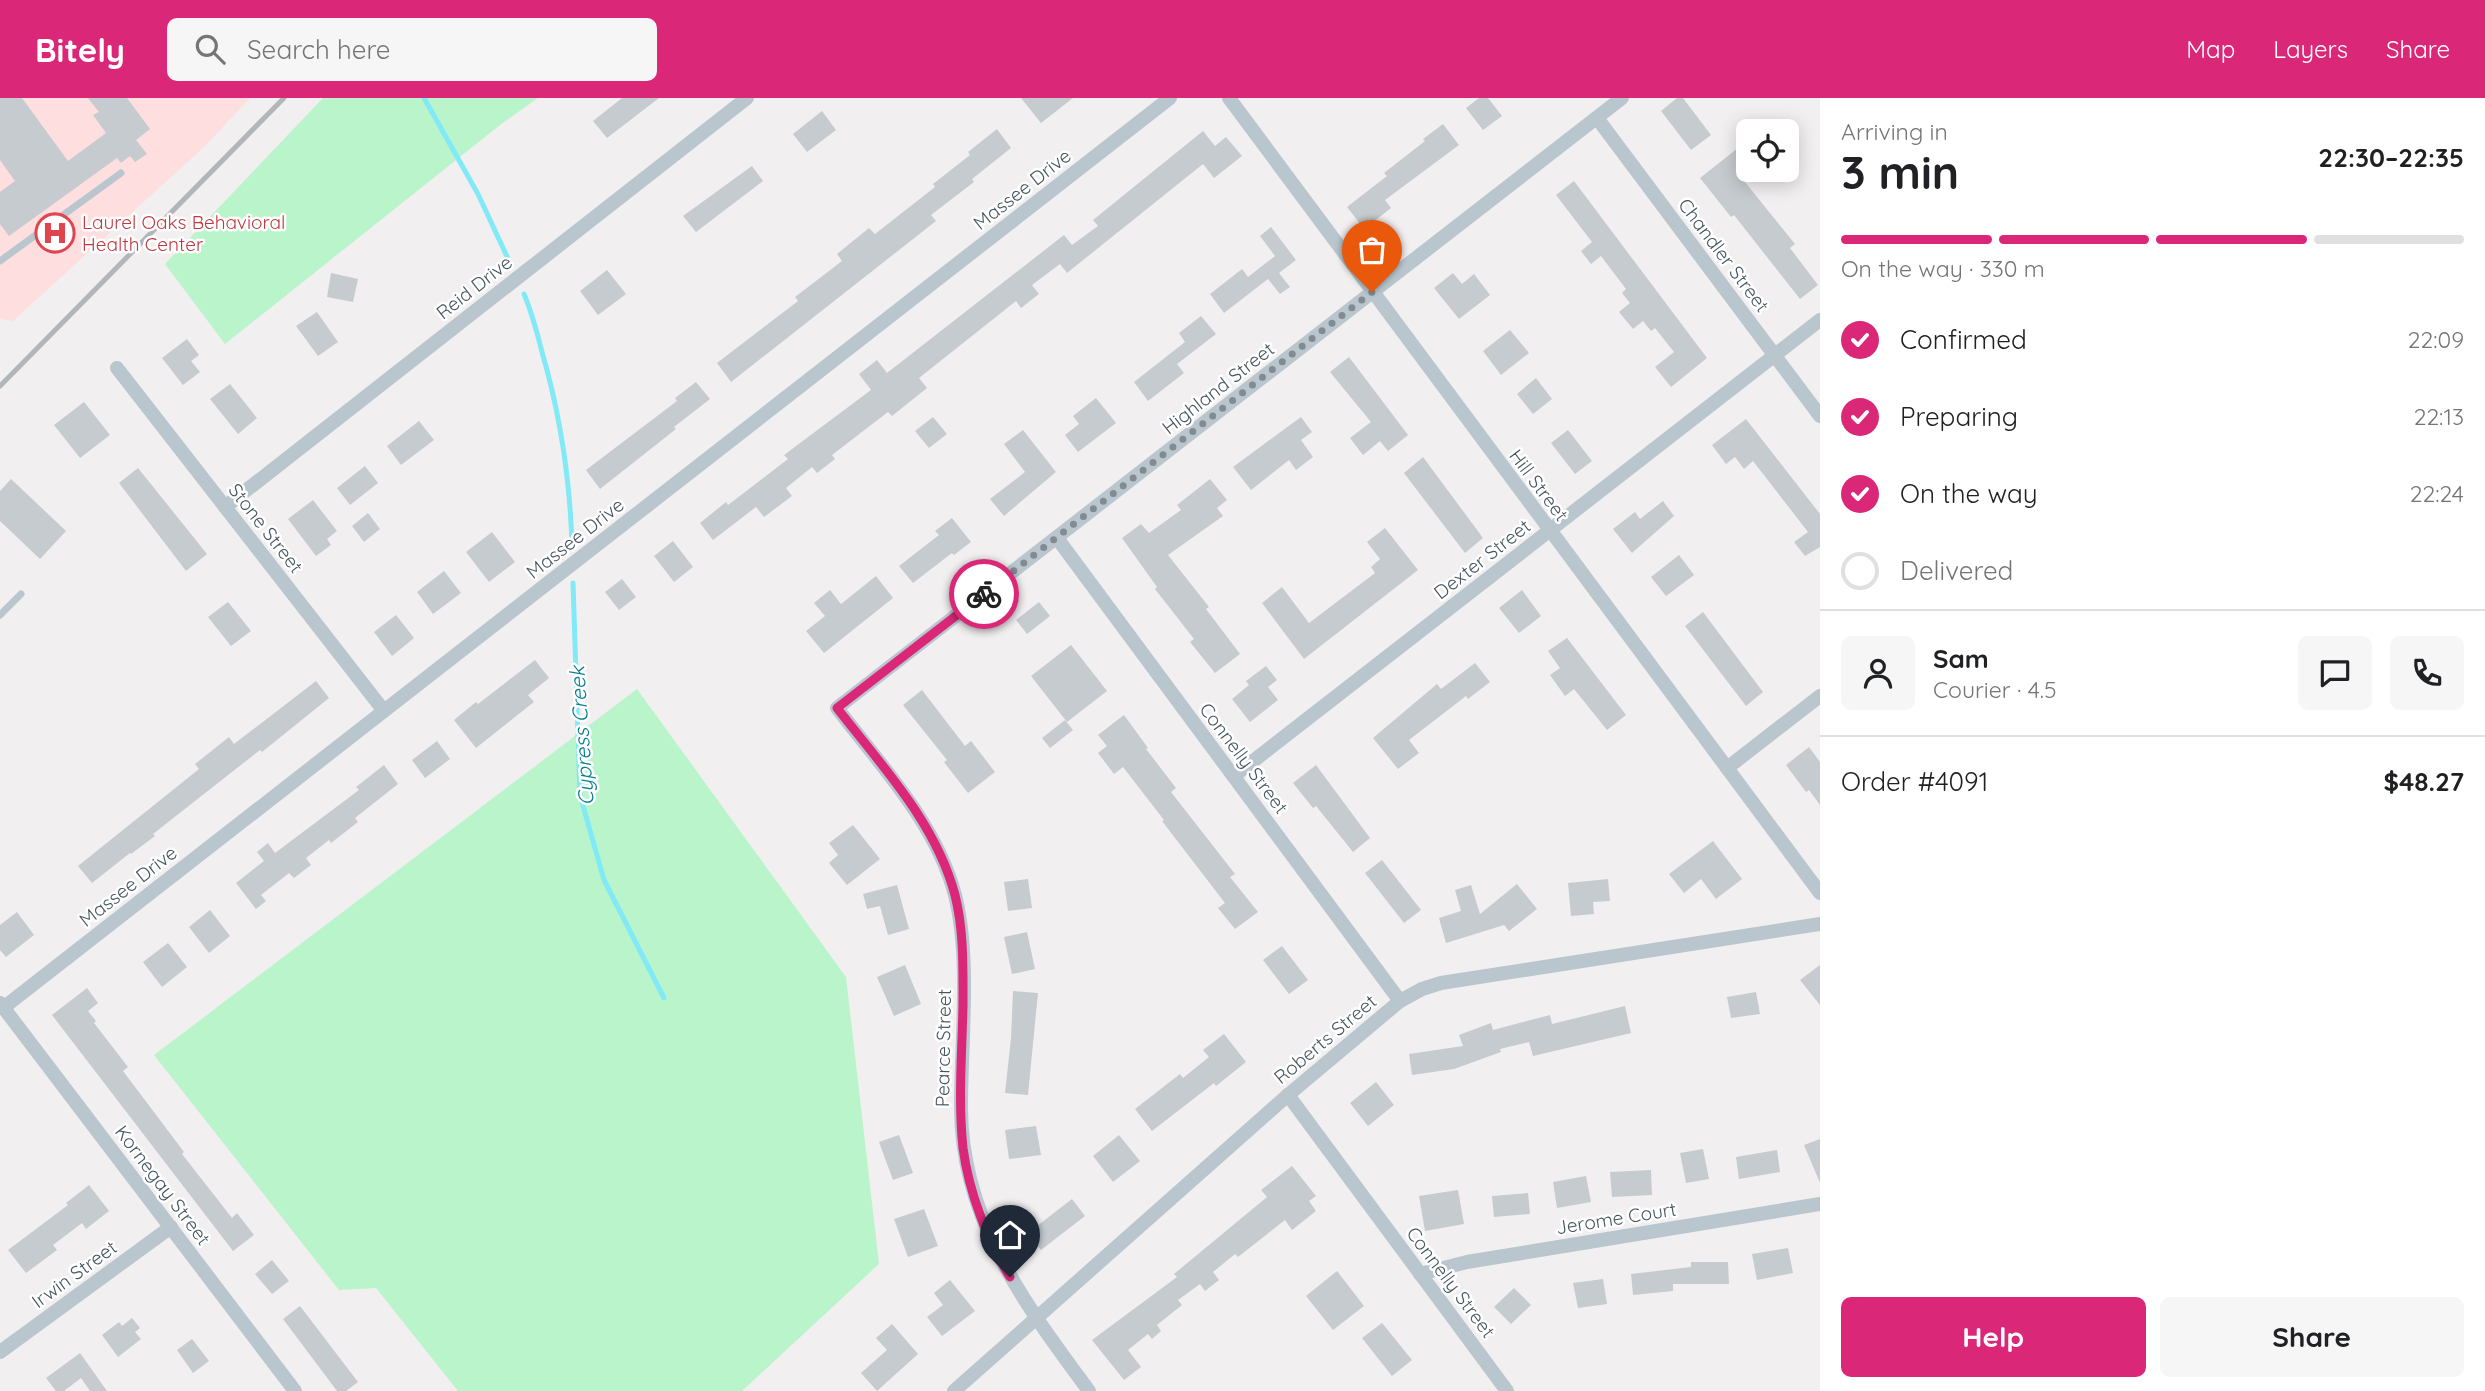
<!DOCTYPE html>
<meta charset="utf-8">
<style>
:root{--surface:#fff;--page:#f6f6f6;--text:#202124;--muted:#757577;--line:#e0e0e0;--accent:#db2777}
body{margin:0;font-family:Quicksand,sans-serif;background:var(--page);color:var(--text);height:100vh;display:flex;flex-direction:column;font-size:26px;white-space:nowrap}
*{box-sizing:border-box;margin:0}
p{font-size:23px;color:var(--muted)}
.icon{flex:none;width:38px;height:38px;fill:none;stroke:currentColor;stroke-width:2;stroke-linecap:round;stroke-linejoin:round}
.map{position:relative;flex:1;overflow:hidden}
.sheet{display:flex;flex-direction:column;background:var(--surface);width:665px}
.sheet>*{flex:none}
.fabs{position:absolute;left:1736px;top:21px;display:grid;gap:14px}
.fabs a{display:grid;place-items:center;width:63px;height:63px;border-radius:10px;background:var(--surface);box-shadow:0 4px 18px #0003;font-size:35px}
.pin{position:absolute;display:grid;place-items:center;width:60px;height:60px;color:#fff;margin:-72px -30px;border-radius:50% 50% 50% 0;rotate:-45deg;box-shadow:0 0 7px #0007}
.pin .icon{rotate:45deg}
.courier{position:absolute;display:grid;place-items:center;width:70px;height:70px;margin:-35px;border:5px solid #db2777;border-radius:50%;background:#fff;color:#222;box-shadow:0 2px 9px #0007}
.headline em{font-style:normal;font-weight:800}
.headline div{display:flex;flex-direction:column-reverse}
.headline{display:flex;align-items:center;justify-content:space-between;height:119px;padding:0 21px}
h1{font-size:46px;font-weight:800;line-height:52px}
.bar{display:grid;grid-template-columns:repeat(4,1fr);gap:10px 7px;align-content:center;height:84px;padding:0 21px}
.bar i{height:9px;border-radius:5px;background:var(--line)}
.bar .active{background:var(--accent)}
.bar p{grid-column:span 4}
.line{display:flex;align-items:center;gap:18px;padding:0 21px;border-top:2px solid var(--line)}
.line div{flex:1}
.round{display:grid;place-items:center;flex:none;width:74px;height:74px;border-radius:10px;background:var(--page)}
ol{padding:0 21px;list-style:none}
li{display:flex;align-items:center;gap:21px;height:77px}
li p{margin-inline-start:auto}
li .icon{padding:7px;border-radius:50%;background:var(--accent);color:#fff;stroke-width:4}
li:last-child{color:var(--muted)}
li i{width:38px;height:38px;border:4px solid var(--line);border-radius:50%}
.primary-button{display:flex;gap:14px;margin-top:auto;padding:14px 21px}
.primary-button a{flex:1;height:80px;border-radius:10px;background:var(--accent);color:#fff;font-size:28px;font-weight:800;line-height:80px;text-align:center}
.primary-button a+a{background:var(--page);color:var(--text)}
header{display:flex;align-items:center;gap:42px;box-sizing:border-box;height:98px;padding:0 35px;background:var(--accent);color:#fff}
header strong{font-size:33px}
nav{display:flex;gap:38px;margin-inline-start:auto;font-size:24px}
.search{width:490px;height:63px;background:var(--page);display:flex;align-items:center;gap:18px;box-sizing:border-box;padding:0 24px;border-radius:10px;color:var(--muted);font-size:26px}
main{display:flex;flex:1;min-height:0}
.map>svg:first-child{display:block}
.medical{fill:#fedede}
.green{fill:#b9f4cb}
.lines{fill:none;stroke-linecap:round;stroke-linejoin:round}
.stream{stroke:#82e9f6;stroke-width:5}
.building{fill:#c6cbd0}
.service{stroke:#b9c6ce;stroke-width:7}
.minor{stroke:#b9c6ce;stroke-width:14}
.rail{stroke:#b1b6bb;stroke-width:5}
.done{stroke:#828b92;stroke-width:7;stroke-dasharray:0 12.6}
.route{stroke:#db2777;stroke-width:9}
.labels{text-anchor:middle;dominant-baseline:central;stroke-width:5;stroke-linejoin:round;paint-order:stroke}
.street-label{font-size:19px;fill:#45555f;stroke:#fff}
.health-label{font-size:19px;fill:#be3a42;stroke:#fff;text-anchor:start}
.water-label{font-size:21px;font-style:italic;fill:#047e8e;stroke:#fff}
</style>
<header>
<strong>Bitely</strong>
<div class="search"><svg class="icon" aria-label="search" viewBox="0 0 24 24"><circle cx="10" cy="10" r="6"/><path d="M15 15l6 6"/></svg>Search here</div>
<nav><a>Map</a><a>Layers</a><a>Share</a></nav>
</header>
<main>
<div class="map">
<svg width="1820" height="1293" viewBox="0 0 1820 1293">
<rect width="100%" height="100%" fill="#f2eff0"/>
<!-- medical -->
<polygon class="medical" points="0,0 250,0 205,48 13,223 0,221"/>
<!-- green -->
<g class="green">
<polygon points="323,0 538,0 500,27 225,246 165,166"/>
<polygon points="637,591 846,879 879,1166 742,1293 458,1293 376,1190 339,1192 154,957"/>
</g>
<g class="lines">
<!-- stream -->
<g class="stream">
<polyline points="424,0 478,96 510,165"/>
<path d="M 524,196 C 532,215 537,234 542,254 C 560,316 570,382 572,447"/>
<polyline points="573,485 580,697 604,782 664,900"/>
</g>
</g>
<!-- building -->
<g class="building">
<polygon points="0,0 22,0 68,63 106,35 93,17 99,14 88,0 127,0 150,31 136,42 147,56 135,64 130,58 121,65 117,60 9,138 0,126 0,94 15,83 0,62"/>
<polygon points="622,0 659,0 607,40 593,23"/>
<polygon points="1021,0 1073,0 1041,25"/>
<polygon points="1479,0 1488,0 1502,18 1483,32 1466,10"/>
<polygon points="1677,0 1683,0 1711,37 1691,52 1661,13"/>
<polygon points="822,13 836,32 807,54 793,36"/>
<polygon points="1443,26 1459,47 1385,102 1391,110 1364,131 1347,109 1387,78 1384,75 1425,43 1423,41"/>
<polygon points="997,31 1011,50 972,81 974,84 931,117 936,123 731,284 717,265 798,203 795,199 842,163 837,156 869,130 875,136 935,89 933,86 970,57 968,54"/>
<polygon points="1203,33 1215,48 1226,39 1242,58 1214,80 1203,66 1067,175 1060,166 1032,187 1039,196 1021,210 1016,203 919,280 927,290 892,318 888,314 832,357 835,361 817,375 812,369 786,390 792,398 764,419 756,409 713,442 700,425 726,404 728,407 788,361 784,357 871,292 859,276 877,262 887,275 1064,137 1072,147 1098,128 1093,122"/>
<polygon points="1748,42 1748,74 1741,79 1795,146 1790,150 1818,187 1800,201 1734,117 1731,119 1700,80"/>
<polygon points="752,68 763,83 696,134 683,118"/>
<polygon points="1574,83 1707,260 1671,289 1655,269 1674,254 1655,230 1651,233 1643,223 1633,231 1619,214 1630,205 1622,195 1626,191 1601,158 1591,166 1581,153 1592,144 1556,97"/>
<polygon points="1271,129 1296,162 1279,175 1290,189 1280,196 1268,181 1224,215 1210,196 1242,171 1248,179 1275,158 1260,138"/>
<polygon points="607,172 626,196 598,217 580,193"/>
<polygon points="331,175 358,181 353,204 327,199"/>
<polygon points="1453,175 1462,186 1474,176 1490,197 1459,221 1434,190"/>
<polygon points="317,214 338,244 318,258 296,228"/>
<polygon points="1201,218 1216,236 1177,266 1184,275 1148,303 1134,284 1185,244 1179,235"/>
<polygon points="1510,232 1529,255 1501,277 1483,253"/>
<polygon points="187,241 199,257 191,263 200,274 183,287 162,260"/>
<polygon points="1349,259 1408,337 1388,353 1380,343 1363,357 1350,340 1371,324 1330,274"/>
<polygon points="1536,280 1552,301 1533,316 1517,296"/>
<polygon points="696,284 710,301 674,329 676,331 600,391 586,372 677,303 675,300"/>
<polygon points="230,286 257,320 238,336 210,301"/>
<polygon points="1096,300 1116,325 1078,354 1065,337 1079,326 1073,318"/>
<polygon points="84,304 110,337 80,360 54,327"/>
<polygon points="933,319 947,336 929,350 915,333"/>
<polygon points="1301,319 1312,334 1301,342 1313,359 1296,372 1289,362 1251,392 1233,369"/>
<polygon points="1746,321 1820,416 1820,449 1805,458 1794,444 1808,434 1753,363 1744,371 1735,359 1726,366 1712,347"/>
<polygon points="419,323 434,342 401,367 387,348"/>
<polygon points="1023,332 1056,374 1004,418 990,401 1025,374 1004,346"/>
<polygon points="1568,332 1592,363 1575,376 1551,345"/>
<polygon points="1423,359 1483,440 1465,455 1404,375"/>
<polygon points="365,368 378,385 350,407 337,390"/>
<polygon points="138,370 207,456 186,473 119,385"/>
<polygon points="11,381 66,433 40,461 0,423 0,393"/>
<polygon points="1210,381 1227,402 1217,410 1223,418 1168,457 1209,509 1206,511 1240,556 1215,575 1190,544 1194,541 1155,491 1157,489 1122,440 1141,426 1149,435 1181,412 1177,407"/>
<polygon points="313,402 337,433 327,441 331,447 316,458 288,421"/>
<polygon points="1663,403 1674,418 1632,455 1613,431 1635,414 1640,421"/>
<polygon points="368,415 380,431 364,444 352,428"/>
<polygon points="952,420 971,444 954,457 952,455 913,485 899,468 939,437 935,433"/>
<polygon points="1385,430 1418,472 1304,561 1262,505 1282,489 1309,525 1375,475 1371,469 1380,461 1367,444"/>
<polygon points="492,434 515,464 489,484 466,454"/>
<polygon points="673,443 693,469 674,484 654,458"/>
<polygon points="1679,457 1694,477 1666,498 1651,479"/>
<polygon points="444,473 461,495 433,516 417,494"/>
<polygon points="876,478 893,500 824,555 806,533 825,518 814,505 830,492 841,506"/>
<polygon points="622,481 636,499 619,512 605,494"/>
<polygon points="1522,492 1541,518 1519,535 1499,510"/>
<polygon points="228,504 251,533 231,548 208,519"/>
<polygon points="1039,504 1050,518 1027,536 1016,522"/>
<polygon points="1703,514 1763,594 1746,608 1685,528"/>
<polygon points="396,517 414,540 392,558 374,534"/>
<polygon points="1567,540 1626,617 1607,632 1574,591 1565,598 1550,577 1560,570 1548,553"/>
<polygon points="1071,547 1107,593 1067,624 1031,578"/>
<polygon points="535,562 549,580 528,597 534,604 476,650 454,622 476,604 478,606"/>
<polygon points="1475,565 1490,584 1468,601 1466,598 1409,642 1419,655 1398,671 1373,640 1437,586 1441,591"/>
<polygon points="1266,568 1277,582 1268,589 1278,602 1250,624 1232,601 1249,587 1246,583"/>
<polygon points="316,583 329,600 262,654 260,652 153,736 155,738 131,756 130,755 92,785 78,768 199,671 195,666 229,639 234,646"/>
<polygon points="922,592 965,648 971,643 995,674 968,695 944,664 947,662 903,607"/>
<polygon points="1124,617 1148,650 1146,651 1176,690 1171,694 1235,776 1230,779 1258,814 1235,831 1218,810 1225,805 1162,723 1164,722 1123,669 1114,676 1098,655 1107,648 1098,637"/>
<polygon points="1065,622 1073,632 1050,650 1042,640"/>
<polygon points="437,643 450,661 425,680 412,662"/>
<polygon points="1809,649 1820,664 1820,707 1809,692 1806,694 1786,667"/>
<polygon points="384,667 398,686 355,720 358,724 331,745 329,742 306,760 311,767 294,780 289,775 261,797 266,803 256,811 236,785 264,763 257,754 268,745 275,755 359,692 356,689"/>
<polygon points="1316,667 1370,740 1353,754 1316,708 1313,710 1293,685"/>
<polygon points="853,727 880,761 847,787 829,765 838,757 829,745"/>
<polygon points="1713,743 1742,781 1716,801 1701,781 1684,795 1669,776"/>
<polygon points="1382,762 1421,812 1404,825 1365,775"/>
<polygon points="1028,781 1032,810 1008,813 1004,784"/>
<polygon points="1608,781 1610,803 1593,804 1594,816 1571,818 1568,785"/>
<polygon points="1517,786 1537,811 1509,833 1504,827 1446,845 1439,820 1461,813 1455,792 1471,787 1480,816"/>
<polygon points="897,787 909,831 888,837 880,808 867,811 863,796"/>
<polygon points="210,812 230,838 209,855 189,829"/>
<polygon points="17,814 34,837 6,859 0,852 0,827"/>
<polygon points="1027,834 1035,871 1012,876 1004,839"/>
<polygon points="168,845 187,869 162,889 143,864"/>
<polygon points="1282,848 1308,882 1289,896 1263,862"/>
<polygon points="905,867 921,906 894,918 877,879"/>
<polygon points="1820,867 1820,907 1800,882"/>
<polygon points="87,890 98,905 88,913 96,923 94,925 128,969 123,973 184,1054 182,1056 232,1120 237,1115 254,1137 233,1153 52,917"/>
<polygon points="1013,893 1038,895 1028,997 1005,995 1011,940"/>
<polygon points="1756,894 1760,916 1731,920 1727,899"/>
<polygon points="1625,908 1631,935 1533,958 1529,944 1500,951 1501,954 1454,971 1412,977 1409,956 1463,948 1459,937 1491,925 1493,932 1550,917 1552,926"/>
<polygon points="1224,936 1246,964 1216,988 1214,985 1152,1033 1135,1011 1180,976 1183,980 1209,959 1203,952"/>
<polygon points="1376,984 1394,1007 1368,1028 1350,1005"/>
<polygon points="1036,1028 1041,1057 1009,1061 1005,1032"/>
<polygon points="899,1037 913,1075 893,1082 879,1044"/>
<polygon points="1119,1037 1140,1063 1113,1084 1093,1058"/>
<polygon points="1820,1041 1820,1085 1804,1047"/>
<polygon points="1703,1051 1709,1081 1686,1085 1680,1055"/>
<polygon points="1777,1052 1780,1074 1739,1081 1736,1059"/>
<polygon points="1292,1068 1316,1098 1309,1103 1316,1113 1292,1132 1285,1122 1238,1159 1235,1156 1213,1174 1219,1182 1205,1193 1200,1186 1178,1202 1182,1207 1157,1227 1161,1233 1152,1241 1148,1236 1128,1252 1141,1269 1124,1282 1092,1242 1177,1179 1174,1176 1267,1099 1261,1092"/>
<polygon points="1651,1072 1652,1097 1612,1099 1610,1074"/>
<polygon points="1586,1078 1591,1104 1557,1110 1553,1084"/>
<polygon points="89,1087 109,1113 86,1131 82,1125 53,1147 57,1152 26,1175 8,1152 68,1107 66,1105"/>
<polygon points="1458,1092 1464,1126 1425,1133 1419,1098"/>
<polygon points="1528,1095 1530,1116 1494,1119 1492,1098"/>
<polygon points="1072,1101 1085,1118 1041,1152 1028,1135"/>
<polygon points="924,1111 938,1148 908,1159 894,1121"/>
<polygon points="1788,1150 1793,1175 1757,1182 1752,1156"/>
<polygon points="272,1162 289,1183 272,1196 255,1176"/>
<polygon points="1691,1164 1728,1164 1729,1186 1673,1186 1673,1193 1633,1197 1631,1176 1691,1169"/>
<polygon points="1337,1173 1364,1208 1333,1232 1306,1198"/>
<polygon points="1603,1181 1607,1206 1578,1210 1573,1185"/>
<polygon points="950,1182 975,1213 942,1238 927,1219 943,1207 934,1195"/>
<polygon points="1514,1190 1531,1207 1511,1226 1494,1209"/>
<polygon points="300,1208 358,1284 346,1293 337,1293 283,1221"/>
<polygon points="132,1220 140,1230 135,1234 141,1241 118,1259 102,1237 119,1224 122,1228"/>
<polygon points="1382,1225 1412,1262 1392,1278 1362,1240"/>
<polygon points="892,1226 918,1256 877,1293 861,1275 887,1252 876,1240"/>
<polygon points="192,1241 209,1263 193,1275 177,1252"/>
<polygon points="80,1255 107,1293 90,1293 81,1280 64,1293 56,1293 46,1280"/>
</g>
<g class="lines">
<!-- service -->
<g class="service">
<polyline points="0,163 121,75"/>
<polyline points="0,517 21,496"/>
</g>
<!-- minor -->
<g class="minor">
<polyline points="1229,0 1820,795"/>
<polyline points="1597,20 1820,318"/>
<polyline points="117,270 384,613"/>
<polyline points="225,409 747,0"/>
<polyline points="1057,440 1400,903"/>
<polyline points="1727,670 1820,598"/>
<polyline points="1234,678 1820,222"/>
<polyline points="0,905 295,1293"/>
<polyline points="3,910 1170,0"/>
<polyline points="1288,997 1507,1293"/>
<polyline points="1420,1176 1467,1164 1820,1106"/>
<polyline points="0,1254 171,1129"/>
<polyline points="954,1293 1288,997 1400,903 1422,891 1441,885 1820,826"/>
<path d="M 1089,1293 C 1025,1206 961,1122 961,1009 C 961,942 971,861 955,797 C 936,725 881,668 837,610 L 1622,0"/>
</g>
<!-- rail -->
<polyline class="rail" points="0,288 284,0"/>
</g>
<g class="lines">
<!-- done -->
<polyline class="done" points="984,496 1372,194"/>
<!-- route -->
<path class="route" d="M 984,496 L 837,610 C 882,668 936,725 955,797 C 964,833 963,870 963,907 C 962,955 958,1003 963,1050 C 969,1095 987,1141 1010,1179"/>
</g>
<!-- icons -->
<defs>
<g id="hospital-ring" transform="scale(2.0125)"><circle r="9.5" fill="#fff" stroke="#e0444e" stroke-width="1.5"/><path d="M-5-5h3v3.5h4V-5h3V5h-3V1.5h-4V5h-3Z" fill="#e0444e"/></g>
</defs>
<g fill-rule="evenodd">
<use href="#hospital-ring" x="55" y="135"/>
</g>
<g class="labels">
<!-- street labels -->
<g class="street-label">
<text transform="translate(1022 91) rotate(-38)">Massee Drive</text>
<text transform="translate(1724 157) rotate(53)">Chandler Street</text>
<text transform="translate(474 189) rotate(-38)">Reid Drive</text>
<text transform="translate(1218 290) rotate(-38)">Highland Street</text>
<text transform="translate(1539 387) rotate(53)">Hill Street</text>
<text transform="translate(266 430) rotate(52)">Stone Street</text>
<text transform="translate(575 440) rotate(-38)">Massee Drive</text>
<text transform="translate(1482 461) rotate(-38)">Dexter Street</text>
<text transform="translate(1244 660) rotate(53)">Connelly Street</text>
<text transform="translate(128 788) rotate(-38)">Massee Drive</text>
<text transform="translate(1325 941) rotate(-40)">Roberts Street</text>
<text transform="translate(943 950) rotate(-89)">Pearce Street</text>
<text transform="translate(163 1087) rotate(53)">Kornegay Street</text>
<text transform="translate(1616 1120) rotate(-9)">Jerome Court</text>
<text transform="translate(74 1176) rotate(-36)">Irwin Street</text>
<text transform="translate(1451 1184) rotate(53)">Connelly Street</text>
</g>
<!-- health labels -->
<g class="health-label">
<text x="82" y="124">Laurel Oaks Behavioral<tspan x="82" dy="22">Health Center</tspan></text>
</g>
<!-- water labels -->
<g class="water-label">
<text transform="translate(581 638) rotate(-94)">Cypress Creek</text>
</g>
</g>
</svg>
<div class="fabs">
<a><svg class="icon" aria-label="locate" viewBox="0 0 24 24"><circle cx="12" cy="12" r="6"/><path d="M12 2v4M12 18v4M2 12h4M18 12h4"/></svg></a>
</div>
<div class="pin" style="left:1372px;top:194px;background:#ea580c"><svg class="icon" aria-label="bag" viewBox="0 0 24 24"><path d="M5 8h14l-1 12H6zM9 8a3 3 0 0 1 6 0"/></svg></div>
<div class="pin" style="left:1010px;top:1179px;background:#1f2937"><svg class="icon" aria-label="home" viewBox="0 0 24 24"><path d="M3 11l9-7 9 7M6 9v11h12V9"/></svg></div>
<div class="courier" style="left:984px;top:496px"><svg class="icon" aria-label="bike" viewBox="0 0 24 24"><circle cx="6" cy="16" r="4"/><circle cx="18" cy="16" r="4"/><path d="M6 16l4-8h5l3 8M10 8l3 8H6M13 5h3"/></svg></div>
</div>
<section class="sheet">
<div class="headline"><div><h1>3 min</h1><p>Arriving in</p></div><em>22:30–22:35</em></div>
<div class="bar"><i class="active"></i><i class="active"></i><i class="active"></i><i></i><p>On the way · 330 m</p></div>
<ol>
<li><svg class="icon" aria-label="check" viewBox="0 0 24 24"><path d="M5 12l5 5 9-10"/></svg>Confirmed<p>22:09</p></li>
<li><svg class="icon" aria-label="check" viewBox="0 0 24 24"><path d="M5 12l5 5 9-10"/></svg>Preparing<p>22:13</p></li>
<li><svg class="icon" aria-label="check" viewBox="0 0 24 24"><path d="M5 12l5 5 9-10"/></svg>On the way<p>22:24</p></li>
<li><i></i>Delivered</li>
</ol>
<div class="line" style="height:126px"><a class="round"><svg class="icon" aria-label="person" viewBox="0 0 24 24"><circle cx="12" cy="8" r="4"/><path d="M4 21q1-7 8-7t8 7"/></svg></a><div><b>Sam</b><p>Courier · 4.5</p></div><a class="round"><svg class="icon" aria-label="chat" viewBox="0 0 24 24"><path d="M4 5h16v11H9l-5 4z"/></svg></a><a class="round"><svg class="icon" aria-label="phone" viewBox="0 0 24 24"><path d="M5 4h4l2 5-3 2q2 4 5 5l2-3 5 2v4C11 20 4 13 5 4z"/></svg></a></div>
<div class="line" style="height:91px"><div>Order #4091</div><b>$48.27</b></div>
<div class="primary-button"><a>Help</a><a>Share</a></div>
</section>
</main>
